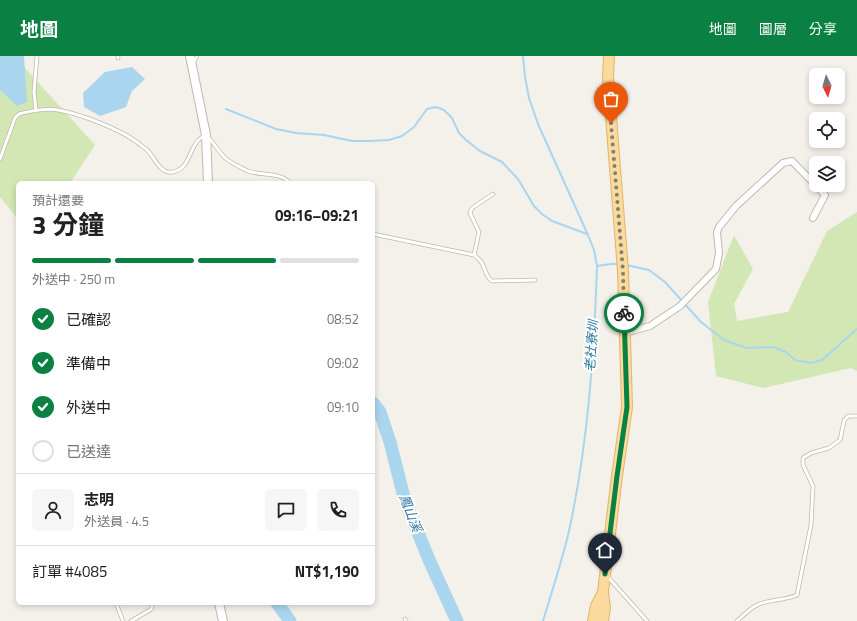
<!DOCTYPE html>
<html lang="zh-TW">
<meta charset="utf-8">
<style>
:root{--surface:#fff;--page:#f6f6f6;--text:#202124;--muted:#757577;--line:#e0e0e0;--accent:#0b8043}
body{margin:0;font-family:"Titillium Web","Noto Sans TC",sans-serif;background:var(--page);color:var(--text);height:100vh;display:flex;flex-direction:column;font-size:15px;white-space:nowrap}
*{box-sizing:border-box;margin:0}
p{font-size:13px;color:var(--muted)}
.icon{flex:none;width:22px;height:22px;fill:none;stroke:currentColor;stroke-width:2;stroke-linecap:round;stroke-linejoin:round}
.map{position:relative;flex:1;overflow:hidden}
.panel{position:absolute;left:16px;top:125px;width:359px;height:424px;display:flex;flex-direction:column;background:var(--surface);border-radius:6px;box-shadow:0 2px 6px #0003}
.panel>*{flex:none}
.needle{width:26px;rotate:175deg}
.tools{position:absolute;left:809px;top:12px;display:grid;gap:8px}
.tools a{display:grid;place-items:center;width:36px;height:36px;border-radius:6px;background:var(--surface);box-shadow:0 2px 6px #0003;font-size:20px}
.pin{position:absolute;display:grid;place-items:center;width:34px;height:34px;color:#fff;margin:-41px -17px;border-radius:50% 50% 50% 0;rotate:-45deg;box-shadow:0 0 4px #0007}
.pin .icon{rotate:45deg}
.courier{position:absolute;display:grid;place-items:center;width:40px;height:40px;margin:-20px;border:3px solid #0b8043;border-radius:50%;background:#fff;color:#222;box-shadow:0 1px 5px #0007}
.headline em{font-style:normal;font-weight:700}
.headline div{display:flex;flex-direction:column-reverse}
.headline{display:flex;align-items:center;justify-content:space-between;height:68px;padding:0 16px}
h1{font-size:26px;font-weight:700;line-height:30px}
.bar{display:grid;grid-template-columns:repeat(4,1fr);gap:6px 4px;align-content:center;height:48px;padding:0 16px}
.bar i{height:5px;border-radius:3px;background:var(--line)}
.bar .selected{background:var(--accent)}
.bar p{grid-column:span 4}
.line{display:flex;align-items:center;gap:10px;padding:0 16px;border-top:1px solid var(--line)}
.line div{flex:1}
.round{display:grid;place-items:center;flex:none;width:42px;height:42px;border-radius:6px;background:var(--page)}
ol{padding:0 16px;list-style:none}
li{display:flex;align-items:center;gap:12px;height:44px}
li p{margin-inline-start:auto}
li .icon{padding:4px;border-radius:50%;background:var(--accent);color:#fff;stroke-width:4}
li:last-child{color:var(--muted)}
li i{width:22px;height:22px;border:2px solid var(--line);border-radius:50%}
header{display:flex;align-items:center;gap:24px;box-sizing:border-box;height:56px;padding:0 20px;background:var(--accent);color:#fff}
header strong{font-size:19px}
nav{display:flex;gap:22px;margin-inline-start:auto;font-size:14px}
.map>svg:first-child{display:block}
.green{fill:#d3e7b4}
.water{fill:#a9d6ee}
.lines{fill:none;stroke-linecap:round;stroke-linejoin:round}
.stream{stroke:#a9d6ee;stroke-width:2}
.river{stroke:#a9d6ee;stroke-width:13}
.service-casing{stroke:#c0b8ad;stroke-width:4.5}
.minor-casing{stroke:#c0b8ad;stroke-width:8}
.tertiary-casing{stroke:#c0b8ad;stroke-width:10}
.primary-casing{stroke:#e0b66c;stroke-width:12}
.service{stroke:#fff;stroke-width:3}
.minor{stroke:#fff;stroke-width:6}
.tertiary{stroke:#fff;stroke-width:8}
.primary{stroke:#fada9d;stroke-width:10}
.done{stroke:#847e76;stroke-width:4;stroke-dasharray:0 7.2}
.route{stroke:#0b8043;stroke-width:5}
.labels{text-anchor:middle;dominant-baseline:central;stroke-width:4;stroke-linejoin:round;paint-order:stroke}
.water-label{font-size:13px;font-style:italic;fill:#3078a1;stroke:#fff}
</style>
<header>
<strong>地圖</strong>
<nav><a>地圖</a><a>圖層</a><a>分享</a></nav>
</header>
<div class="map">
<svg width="857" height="565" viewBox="0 0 857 565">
<rect width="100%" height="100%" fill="#f4f0ea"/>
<!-- green -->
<g class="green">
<polygon points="0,0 14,0 95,89 70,127 18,127 18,163 0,141"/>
<polygon points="857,156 857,315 851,312 763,332 716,320 708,246 734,179 753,213 734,248 737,265 788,256 827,175"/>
</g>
<!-- water -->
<g class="water">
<polygon points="0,0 24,0 27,46 17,50 0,34"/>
<polygon points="132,11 145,23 132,35 126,51 100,60 84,51 83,37 105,16"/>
</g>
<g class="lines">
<!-- stream -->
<g class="stream">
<path d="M 523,0 L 525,21 L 529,42 L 538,68 L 588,179 L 594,194 L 597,210 C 594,299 588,388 569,475 C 562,505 552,535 543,565"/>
<polyline points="226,53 276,73 296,77 324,79 352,85 370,85 389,84 402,80 414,71 427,53 436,51 444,54 452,62 459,77 466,84 480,95 502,106 518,123 534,150 542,158 552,165 587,178"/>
<polyline points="626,209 649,214 665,226 701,266 724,284 747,292 773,291 786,296 795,304 811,307 822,304 857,273"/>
<polyline points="597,210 611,208 620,208"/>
</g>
<!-- river -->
<g class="river">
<polyline points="373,347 380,356 390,386 405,445 430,506 457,565"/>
<polyline points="277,547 290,565"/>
</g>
<!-- service casing -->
<g class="service-casing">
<g id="service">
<polyline points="118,0 118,2"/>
<polyline points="193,7 197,0"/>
<polyline points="36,55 34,36 37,0"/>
<path d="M 0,103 L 15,62 L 19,58 C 28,55 49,52 58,54 C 81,58 119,73 137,86 C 140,89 144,91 147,94 C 154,100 160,119 173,116 C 188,113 189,97 196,87 C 198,83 202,81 206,79 C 214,87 217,93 224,101 C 230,107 240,111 248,115 C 261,120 281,116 290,127"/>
<path d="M 373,178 L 474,199 C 488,209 482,217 492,225 L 535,224"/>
<polyline points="474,199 479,176 470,157 472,152 493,138"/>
<polyline points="608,521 647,565"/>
<polyline points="116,547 123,565"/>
<polyline points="405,563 406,565"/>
<polyline points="131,565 150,554 152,552 152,547"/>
<path d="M 737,565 C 744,559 749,553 757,549 C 769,543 784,545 797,539 L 811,469 L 813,430 L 803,409 L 803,402 L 811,397 L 829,392 L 840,384 L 844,365 L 848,360 L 857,360"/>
</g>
</g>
<!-- minor casing -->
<g class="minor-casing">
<polyline id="minor" points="625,277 650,270 680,250 716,213 719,197 717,176 719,171 736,150 783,107 792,105 825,139 813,162"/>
</g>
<!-- tertiary casing -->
<g class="tertiary-casing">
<g id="tertiary">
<polyline points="190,0 206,79 208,127"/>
<polyline points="219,547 223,565"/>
</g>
</g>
<!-- primary casing -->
<g class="primary-casing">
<g id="primary">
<polyline points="593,565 596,550 603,536"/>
<polyline points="603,565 605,552 603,536 617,420 627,351 623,215 608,22 609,0"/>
</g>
</g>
<!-- service -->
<use href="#service" class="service"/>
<!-- minor -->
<use href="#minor" class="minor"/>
<!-- tertiary -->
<use href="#tertiary" class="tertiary"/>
<!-- primary -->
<use href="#primary" class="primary"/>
</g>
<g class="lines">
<!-- done -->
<polyline class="done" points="611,67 623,215 624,257"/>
<!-- route -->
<polyline class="route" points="605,518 617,420 627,351 624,257"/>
</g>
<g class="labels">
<!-- water labels -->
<g class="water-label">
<text transform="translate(591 290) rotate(-86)">老社寮圳</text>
<text transform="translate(411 457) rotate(69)">鳳山溪</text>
</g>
</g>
</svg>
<div class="tools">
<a><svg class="needle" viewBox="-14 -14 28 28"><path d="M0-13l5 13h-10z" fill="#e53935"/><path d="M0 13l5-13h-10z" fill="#757577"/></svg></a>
<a><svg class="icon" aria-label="locate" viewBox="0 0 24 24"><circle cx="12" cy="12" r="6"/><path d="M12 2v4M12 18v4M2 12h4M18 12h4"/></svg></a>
<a><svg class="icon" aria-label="layers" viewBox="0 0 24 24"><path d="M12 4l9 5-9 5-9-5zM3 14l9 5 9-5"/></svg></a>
</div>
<div class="pin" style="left:611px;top:67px;background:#ea580c"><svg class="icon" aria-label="bag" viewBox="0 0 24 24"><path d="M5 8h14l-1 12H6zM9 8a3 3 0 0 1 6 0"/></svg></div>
<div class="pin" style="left:605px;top:518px;background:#1f2937"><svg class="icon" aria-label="home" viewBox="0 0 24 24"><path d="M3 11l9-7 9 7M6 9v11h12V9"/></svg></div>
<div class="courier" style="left:624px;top:257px"><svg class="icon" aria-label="bike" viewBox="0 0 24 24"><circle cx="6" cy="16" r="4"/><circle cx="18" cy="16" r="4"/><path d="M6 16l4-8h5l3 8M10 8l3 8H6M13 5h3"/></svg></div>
<section class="panel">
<div class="headline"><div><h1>3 分鐘</h1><p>預計還要</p></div><em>09:16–09:21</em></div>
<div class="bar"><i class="selected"></i><i class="selected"></i><i class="selected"></i><i></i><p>外送中 · 250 m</p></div>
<ol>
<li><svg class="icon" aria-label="check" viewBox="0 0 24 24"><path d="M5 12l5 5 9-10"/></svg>已確認<p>08:52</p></li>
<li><svg class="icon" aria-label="check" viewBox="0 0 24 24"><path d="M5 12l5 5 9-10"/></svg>準備中<p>09:02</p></li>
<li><svg class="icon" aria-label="check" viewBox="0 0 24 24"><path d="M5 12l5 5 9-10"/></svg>外送中<p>09:10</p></li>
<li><i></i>已送達</li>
</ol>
<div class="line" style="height:72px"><a class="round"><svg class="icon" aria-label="person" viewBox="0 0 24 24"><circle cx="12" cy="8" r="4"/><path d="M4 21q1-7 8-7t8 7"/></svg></a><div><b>志明</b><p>外送員 · 4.5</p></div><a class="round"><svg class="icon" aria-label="chat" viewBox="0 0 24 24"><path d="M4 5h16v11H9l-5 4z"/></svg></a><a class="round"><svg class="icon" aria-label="phone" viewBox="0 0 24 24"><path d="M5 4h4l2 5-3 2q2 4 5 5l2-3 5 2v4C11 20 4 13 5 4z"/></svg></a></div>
<div class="line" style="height:52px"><div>訂單 #4085</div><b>NT$1,190</b></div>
</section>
</div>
